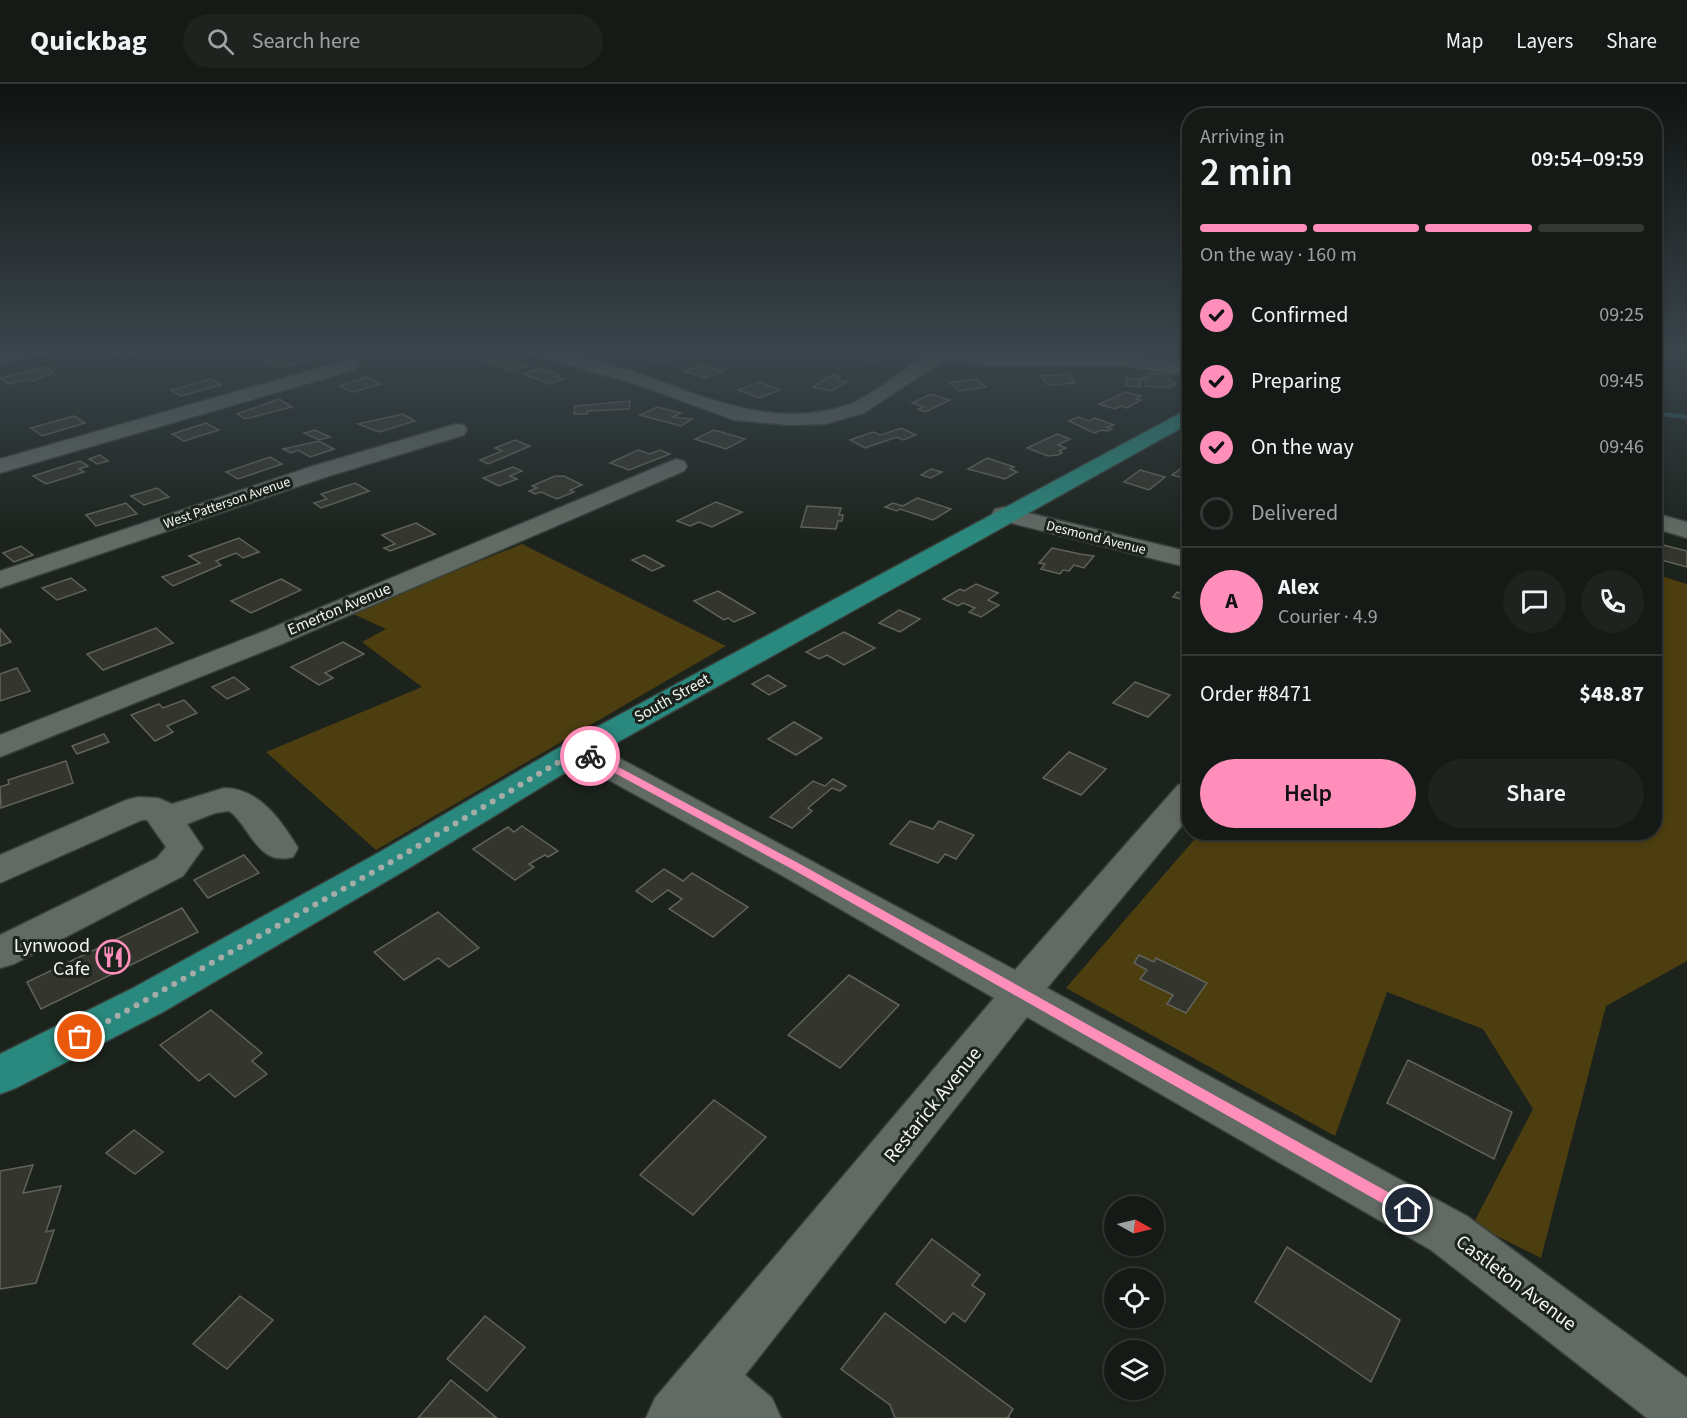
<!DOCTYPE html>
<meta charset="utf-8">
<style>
:root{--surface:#151a16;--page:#1e231f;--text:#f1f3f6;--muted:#9da1a1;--line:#343835;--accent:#ff8eba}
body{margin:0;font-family:"Source Sans 3",sans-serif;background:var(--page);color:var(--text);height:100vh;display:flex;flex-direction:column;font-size:22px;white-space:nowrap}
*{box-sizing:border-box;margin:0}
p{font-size:20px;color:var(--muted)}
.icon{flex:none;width:33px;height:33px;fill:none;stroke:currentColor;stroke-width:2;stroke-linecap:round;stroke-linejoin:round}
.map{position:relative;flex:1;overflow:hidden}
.side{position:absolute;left:1182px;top:24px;width:480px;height:732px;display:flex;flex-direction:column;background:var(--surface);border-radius:24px;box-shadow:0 3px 9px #0003,0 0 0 2px var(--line)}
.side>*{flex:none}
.needle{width:39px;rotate:98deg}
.fabs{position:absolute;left:1104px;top:1112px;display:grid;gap:12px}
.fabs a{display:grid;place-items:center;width:60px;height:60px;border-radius:50%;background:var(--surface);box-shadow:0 3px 9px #0003,0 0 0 2px var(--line);font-size:30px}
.pin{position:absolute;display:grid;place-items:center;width:51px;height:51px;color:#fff;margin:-26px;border:3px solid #fff;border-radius:50%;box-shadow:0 2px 6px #0007}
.courier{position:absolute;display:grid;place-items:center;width:60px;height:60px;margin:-30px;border:4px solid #ff8eba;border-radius:50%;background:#fff;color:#222;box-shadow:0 2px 8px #0007}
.summary em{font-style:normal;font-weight:600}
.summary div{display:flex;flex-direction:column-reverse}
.summary{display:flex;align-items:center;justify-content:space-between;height:102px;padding:0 18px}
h1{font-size:39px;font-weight:600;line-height:45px}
.bar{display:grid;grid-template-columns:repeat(4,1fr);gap:9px 6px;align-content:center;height:72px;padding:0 18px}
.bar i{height:8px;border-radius:4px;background:var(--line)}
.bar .selected{background:var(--accent)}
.bar p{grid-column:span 4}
.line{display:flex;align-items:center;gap:15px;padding:0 18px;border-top:2px solid var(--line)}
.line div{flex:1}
.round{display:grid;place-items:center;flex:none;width:63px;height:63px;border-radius:32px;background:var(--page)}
ol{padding:0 18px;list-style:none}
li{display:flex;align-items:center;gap:18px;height:66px}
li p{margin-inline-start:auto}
li .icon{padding:6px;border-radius:50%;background:var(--accent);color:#111;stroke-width:4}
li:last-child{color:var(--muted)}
li i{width:33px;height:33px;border:3px solid var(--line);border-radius:50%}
.primary-button{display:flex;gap:12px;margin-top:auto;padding:12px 18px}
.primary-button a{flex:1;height:69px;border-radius:36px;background:var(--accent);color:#111;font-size:24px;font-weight:600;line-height:69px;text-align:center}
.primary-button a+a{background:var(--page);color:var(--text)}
header{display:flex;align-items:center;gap:36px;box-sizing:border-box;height:84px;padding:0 30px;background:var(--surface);border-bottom:2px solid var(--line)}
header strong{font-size:28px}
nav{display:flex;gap:33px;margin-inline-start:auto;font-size:21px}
.search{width:420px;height:54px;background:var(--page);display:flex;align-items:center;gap:15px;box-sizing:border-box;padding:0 21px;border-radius:33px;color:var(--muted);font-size:22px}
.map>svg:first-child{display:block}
.green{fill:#4d3e10}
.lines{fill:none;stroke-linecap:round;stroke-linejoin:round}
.stream{fill:#2a5660;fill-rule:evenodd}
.building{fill:#34362e;stroke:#60635a;stroke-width:1.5}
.minor-casing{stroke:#393f3b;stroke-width:3}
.major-casing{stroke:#393f3b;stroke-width:3}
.minor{fill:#626a64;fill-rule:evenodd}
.major{fill:#2a897e;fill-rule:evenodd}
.route{fill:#ff8eba}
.done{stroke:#a6aca7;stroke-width:6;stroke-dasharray:0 10.8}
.labels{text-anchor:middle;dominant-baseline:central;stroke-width:6;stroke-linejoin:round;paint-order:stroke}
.far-street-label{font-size:14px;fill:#f0f5f1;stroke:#1c231d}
.street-label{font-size:16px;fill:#f0f5f1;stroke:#1c231d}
.near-poi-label{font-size:20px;fill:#f0f5f1;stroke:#1c231d;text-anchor:end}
.near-street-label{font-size:20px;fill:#f0f5f1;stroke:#1c231d}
</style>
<header>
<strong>Quickbag</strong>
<div class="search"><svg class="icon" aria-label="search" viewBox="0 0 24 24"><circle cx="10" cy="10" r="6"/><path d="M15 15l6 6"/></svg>Search here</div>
<nav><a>Map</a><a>Layers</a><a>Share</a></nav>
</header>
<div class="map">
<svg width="1687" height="1334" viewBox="0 0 1687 1334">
<rect width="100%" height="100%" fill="#1c231d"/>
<!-- green -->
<g class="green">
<polygon points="522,460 726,562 376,766 266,668 422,603 362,558 386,545 351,529"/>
<polygon points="1655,490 1687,500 1687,877 1606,922 1541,1174 1473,1140 1533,1025 1483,945 1387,908 1335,1052 1066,904 1200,749 1654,748"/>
</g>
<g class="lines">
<!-- stream -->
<polygon class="stream" points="1654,327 1687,331 1687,335 1654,331"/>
</g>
<!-- building -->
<g class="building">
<polygon points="137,267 139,270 122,273 120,270 93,275 90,268"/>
<polygon points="661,267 675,269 671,270 680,273 662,280 647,275"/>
<polygon points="876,267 888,274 870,277 855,273 863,272 858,269"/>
<polygon points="301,268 316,274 280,284 266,278"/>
<polygon points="501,272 527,282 511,287 485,277"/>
<polygon points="702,281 722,287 705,294 685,287"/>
<polygon points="46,283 54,289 32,297 29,295 8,300 1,294"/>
<polygon points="540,284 560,291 556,293 562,295 550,300 523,290"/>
<polygon points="1149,289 1170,291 1170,298 1175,298 1175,301 1169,301 1170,304 1146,302 1146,296 1142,296 1142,292 1149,293"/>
<polygon points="1068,290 1075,299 1048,301 1041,292"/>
<polygon points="832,291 840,293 836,296 847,298 832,307 813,303"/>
<polygon points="367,293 381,300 353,308 339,302"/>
<polygon points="1126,294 1140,295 1140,303 1126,302"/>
<polygon points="211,295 221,301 181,312 171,306"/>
<polygon points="976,295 986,303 960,307 950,299"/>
<polygon points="759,298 780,306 759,314 738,306"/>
<polygon points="1125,308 1141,312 1136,315 1141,316 1127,324 1121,322 1115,325 1099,320"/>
<polygon points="931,310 950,316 925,328 918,325 924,323 912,319"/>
<polygon points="279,315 292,323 245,335 237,330"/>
<polygon points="630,317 629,325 587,327 587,330 574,330 575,322"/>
<polygon points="657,323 681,329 673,333 692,335 681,342 640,331"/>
<polygon points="403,330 415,337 379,348 358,340"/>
<polygon points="74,332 85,339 42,352 31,344"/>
<polygon points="1078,333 1089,337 1095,334 1114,341 1107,343 1112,345 1107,347 1102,346 1094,349 1069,337"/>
<polygon points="206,339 219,346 184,357 172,350"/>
<polygon points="901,344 916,351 903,356 897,353 865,364 850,356 873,348 881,351"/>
<polygon points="315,346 330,353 319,356 304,349"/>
<polygon points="714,346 745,355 726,365 695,355"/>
<polygon points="1057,350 1070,355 1058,361 1066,364 1059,367 1062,369 1058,371 1048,372 1027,364"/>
<polygon points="515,356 530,362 488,380 480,376 502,367 495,364"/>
<polygon points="319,357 334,365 310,373 298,366 291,369 283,365"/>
<polygon points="638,366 650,370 660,366 670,370 629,386 610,379"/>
<polygon points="100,371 108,377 97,380 89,375"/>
<polygon points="270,373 282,380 238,395 226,388"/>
<polygon points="987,374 1014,383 1010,385 1017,388 1005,395 968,385"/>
<polygon points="80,377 88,382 79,385 84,388 46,400 33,392"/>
<polygon points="1187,380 1190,381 1190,396 1172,391"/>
<polygon points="513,383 522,387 510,392 517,395 499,402 483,394"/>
<polygon points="931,385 942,388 931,394 921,391"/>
<polygon points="1140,386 1165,393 1149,406 1124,398"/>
<polygon points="555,392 564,392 582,401 570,406 574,408 557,415 541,408 535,410 529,407 537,404 532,402"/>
<polygon points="355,399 369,407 321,424 314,419 327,415 321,410"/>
<polygon points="157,404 169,413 144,421 131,412"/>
<polygon points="917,414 951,425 933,436 900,425 897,427 885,423 893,419 903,422"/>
<polygon points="716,418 742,428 712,443 699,438 690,442 677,437"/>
<polygon points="126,419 137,430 96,442 86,431"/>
<polygon points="807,422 841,424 839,431 843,431 842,437 838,437 836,445 801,443"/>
<polygon points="416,439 435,450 390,467 384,464 395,460 382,451"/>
<polygon points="239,454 259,468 243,474 236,469 216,477 221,481 173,502 162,493 200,479 189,472"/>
<polygon points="1655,459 1687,467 1687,483 1654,474"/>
<polygon points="21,462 33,471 14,478 3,469"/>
<polygon points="1052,464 1080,470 1094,472 1084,484 1074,481 1069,487 1063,486 1060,490 1041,485 1045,480 1039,479"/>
<polygon points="644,471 664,482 652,487 632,476"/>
<polygon points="71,494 86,506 57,516 42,504"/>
<polygon points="281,495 301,506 251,529 231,517"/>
<polygon points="976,500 998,509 988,516 999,521 981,533 969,528 975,524 963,519 958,522 943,515 960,505 964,507"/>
<polygon points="1190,503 1190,517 1173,513 1177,508 1185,510"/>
<polygon points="718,507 755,529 734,538 728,534 724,536 694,517"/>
<polygon points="899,526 920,535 900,548 879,539"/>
<polygon points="156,544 173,559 103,586 87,570"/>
<polygon points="0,545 11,558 0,562"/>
<polygon points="844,548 875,564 844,581 827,571 819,575 806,568"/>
<polygon points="343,558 364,570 325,589 333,594 319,601 291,583"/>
<polygon points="17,584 30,607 0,617 0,590"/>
<polygon points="768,591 786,602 769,611 752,600"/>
<polygon points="234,593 249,605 227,615 212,603"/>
<polygon points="1135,598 1170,611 1148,633 1113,619"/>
<polygon points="184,616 197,629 167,642 173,648 155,657 131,631 159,620 163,624"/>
<polygon points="794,638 822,654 796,671 768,655"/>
<polygon points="104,650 109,658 77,670 72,662"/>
<polygon points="1069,668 1106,685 1081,711 1043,694"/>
<polygon points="66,677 73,699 1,724 0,703 9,700 8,696"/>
<polygon points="833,695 846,702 840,707 832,704 808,724 812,727 792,744 770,733 813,697 825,702"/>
<polygon points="910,737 933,745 939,737 974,751 956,775 945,770 938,779 890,760"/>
<polygon points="522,742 558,767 548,773 545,771 529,780 534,783 515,796 473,765 508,743 514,748"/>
<polygon points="244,771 259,789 208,814 194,796"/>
<polygon points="664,785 683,797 692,789 748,823 713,853 669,825 682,815 668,806 652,818 636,807"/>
<polygon points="182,824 198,848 41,925 27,898"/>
<polygon points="438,828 479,864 449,883 438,874 404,896 374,868"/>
<polygon points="1139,871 1154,878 1156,874 1207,899 1186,929 1167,920 1173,911 1140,895 1147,886 1134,879"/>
<polygon points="849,891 899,921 840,984 788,951"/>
<polygon points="211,926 262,969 252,977 267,990 235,1013 209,990 199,997 160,961"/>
<polygon points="1408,976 1512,1028 1494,1075 1387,1019"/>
<polygon points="714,1016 766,1053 693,1131 640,1091"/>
<polygon points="134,1046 163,1068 135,1090 106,1069"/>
<polygon points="33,1081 23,1109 61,1102 46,1148 54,1146 36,1199 0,1205 0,1087"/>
<polygon points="932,1155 980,1191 972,1201 985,1210 965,1238 953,1229 945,1239 896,1200"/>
<polygon points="1287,1163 1400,1236 1371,1298 1255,1218"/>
<polygon points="240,1212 273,1236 227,1285 193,1260"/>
<polygon points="885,1229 1013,1325 1008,1333 1010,1334 895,1334 890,1321 841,1285"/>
<polygon points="485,1232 525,1263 487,1307 447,1275"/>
<polygon points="451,1296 497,1334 418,1334"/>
</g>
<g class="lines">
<!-- minor casing -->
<g class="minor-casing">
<g id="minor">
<polygon points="0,267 45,267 43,271 0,279"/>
<path d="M 532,267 C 638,267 739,358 847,321 C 869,314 903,286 924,272 L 917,267 L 966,267 L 992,270 L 1127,270 L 1190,280 L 1190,292 L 1127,282 L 992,282 L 945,275 L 864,329 L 825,340 L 789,341 L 734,336 L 636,300 L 534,271 Z"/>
<polygon points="350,275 357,277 360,281 357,285 0,389 0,375"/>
<polygon points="456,340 464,341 467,346 464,351 329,392 0,504 0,487 313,382"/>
<polygon points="676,375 684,377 687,382 684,387 282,560 0,673 0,651 262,548"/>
<polygon points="1004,423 1190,468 1190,484 995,435 992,430 995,425"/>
<polygon points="1654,429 1687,438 1687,454 1654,444"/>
<polygon points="579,656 591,659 1015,886 1178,701 1190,698 1190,732 1047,904 1467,1132 1687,1294 1687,1334 1647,1334 1431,1166 1027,933 745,1291 772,1314 781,1334 646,1334 655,1314 994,914 783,792 567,673 563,666 567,659"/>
<path d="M 224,704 C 259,704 281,736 298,764 L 293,773 C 260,782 253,750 233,730 L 229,727 L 215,729 L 187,740 L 203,764 L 183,792 L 14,880 L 0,884 L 0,851 L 157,774 L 166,763 L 147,736 L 142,736 L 0,799 L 0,771 L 126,716 L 138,713 L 158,714 L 172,720 Z"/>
</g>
</g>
<!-- major casing -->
<g class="major-casing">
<polygon id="major" points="1190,324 1190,339 591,673 404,787 163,928 16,1004 0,1010 0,970 133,904 378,769 567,659"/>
</g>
<!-- minor -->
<use href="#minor" class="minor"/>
<!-- major -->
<use href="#major" class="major"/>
</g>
<!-- sky -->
<linearGradient id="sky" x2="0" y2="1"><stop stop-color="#0f1310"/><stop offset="0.59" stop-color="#3a454c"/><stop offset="1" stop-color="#3a454c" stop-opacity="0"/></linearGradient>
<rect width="1687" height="454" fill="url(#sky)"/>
<!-- route -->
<polygon class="route" points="587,670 594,670 800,780 1413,1122 1415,1126 1413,1131 1403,1131 792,785 587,674"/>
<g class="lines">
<!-- done -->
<polyline class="done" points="80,953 391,778 579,666 590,672"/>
</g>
<!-- icons -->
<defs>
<g id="restaurant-ring" transform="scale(1.725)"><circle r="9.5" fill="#1c231d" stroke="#ff8eba" stroke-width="1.5"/><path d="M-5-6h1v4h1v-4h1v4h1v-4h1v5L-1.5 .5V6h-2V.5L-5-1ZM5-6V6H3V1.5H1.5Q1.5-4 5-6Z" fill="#ff8eba"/></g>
</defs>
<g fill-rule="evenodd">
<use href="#restaurant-ring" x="113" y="873"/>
</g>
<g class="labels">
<!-- far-street labels -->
<g class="far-street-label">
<text transform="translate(227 419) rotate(-19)">West Patterson Avenue</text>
<text transform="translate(1096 454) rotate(14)">Desmond Avenue</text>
</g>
<!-- street labels -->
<g class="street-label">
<text transform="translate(339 525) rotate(-23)">Emerton Avenue</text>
<text transform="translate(672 614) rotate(-29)">South Street</text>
</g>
<!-- near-poi labels -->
<g class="near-poi-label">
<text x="90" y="862">Lynwood<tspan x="90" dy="23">Cafe</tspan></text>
</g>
<!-- near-street labels -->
<g class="near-street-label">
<text transform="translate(933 1021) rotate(-51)">Restarick Avenue</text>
<text transform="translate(1516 1199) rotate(37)">Castleton Avenue</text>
</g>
</g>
</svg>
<div class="fabs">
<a><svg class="needle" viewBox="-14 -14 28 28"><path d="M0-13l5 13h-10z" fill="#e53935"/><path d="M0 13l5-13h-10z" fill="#9da1a1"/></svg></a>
<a><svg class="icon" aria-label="locate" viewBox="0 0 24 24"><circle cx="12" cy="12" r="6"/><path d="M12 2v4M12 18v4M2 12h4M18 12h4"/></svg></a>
<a><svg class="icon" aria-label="layers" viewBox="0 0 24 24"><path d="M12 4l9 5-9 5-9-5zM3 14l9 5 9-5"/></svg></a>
</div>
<div class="pin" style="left:80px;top:953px;background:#ea580c"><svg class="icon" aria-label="bag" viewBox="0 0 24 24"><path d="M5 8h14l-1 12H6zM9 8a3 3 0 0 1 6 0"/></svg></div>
<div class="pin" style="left:1408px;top:1126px;background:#1f2937"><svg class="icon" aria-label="home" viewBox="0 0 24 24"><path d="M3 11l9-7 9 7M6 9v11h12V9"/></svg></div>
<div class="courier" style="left:590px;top:672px"><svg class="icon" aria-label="bike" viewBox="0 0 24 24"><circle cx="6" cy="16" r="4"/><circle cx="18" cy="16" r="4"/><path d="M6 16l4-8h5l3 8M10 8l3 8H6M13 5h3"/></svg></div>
<section class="side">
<div class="summary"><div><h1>2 min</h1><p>Arriving in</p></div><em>09:54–09:59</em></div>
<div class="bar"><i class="selected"></i><i class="selected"></i><i class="selected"></i><i></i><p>On the way · 160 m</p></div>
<ol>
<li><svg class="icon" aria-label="check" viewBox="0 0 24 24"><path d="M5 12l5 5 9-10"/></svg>Confirmed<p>09:25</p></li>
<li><svg class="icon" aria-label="check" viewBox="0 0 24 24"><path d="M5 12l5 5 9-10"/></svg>Preparing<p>09:45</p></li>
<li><svg class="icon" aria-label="check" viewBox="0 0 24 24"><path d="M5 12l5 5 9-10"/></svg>On the way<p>09:46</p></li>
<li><i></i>Delivered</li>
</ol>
<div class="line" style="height:108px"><b class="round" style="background:var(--accent);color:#111">A</b><div><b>Alex</b><p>Courier · 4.9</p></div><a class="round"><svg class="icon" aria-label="chat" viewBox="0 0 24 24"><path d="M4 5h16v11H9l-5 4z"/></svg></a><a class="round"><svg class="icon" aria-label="phone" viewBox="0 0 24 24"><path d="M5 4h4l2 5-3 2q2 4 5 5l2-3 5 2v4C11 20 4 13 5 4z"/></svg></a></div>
<div class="line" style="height:78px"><div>Order #8471</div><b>$48.87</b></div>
<div class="primary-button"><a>Help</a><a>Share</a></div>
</section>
</div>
